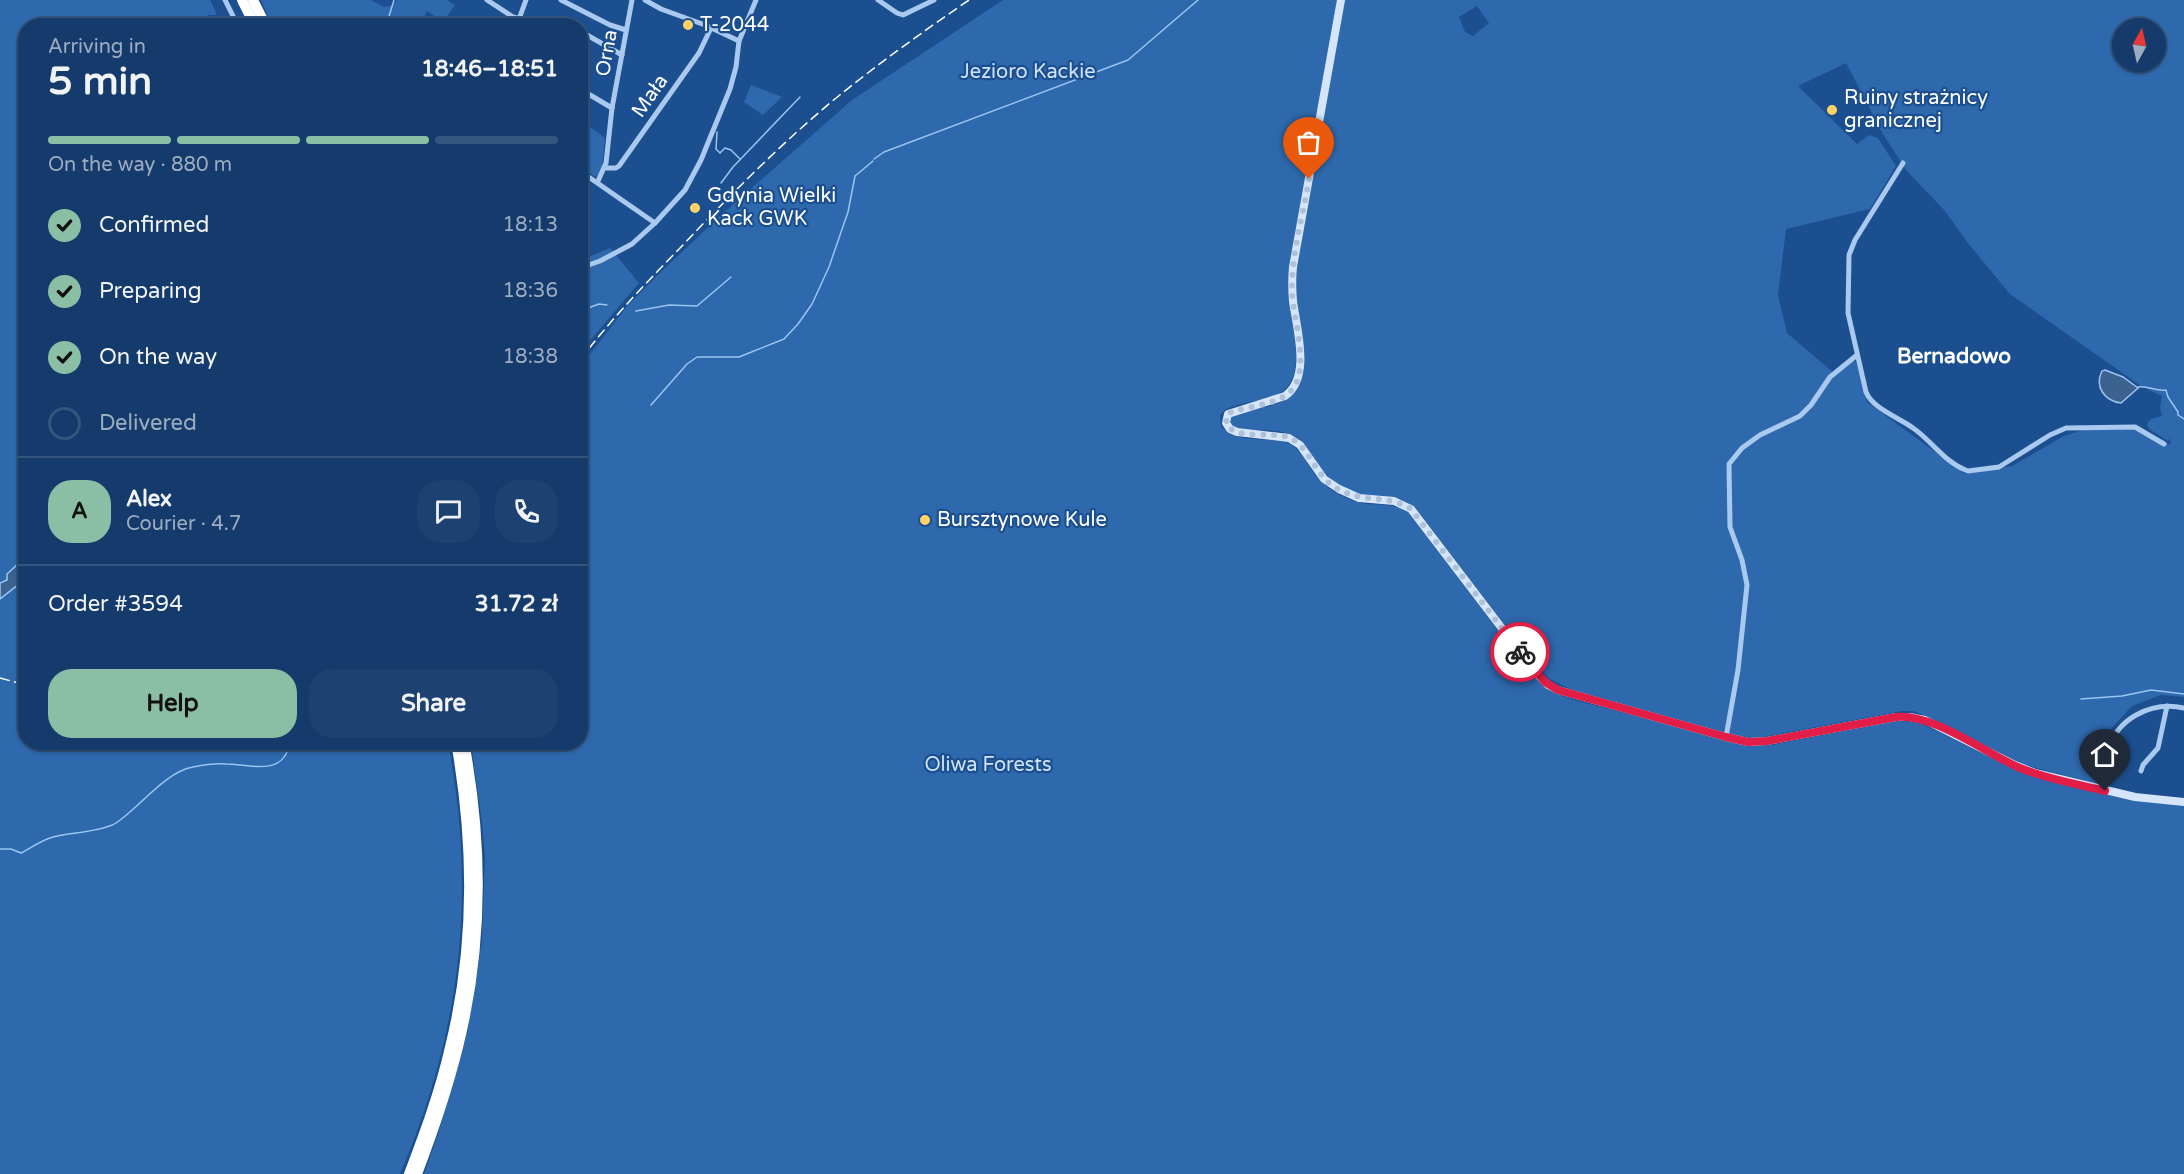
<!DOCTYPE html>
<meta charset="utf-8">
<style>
:root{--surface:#143b6b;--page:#1d4271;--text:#f1f3f6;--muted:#9dadc1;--line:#33557e;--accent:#8abfa5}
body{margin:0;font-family:"Varela Round",sans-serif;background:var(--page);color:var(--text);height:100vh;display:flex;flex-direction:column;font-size:22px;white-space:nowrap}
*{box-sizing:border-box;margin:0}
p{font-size:20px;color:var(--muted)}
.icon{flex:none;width:33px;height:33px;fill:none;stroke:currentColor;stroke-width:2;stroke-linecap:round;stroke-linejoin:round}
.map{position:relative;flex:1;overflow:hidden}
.sheet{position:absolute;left:18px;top:18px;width:570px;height:732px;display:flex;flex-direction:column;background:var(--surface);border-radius:24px;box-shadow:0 2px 4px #0004,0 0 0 2px var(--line)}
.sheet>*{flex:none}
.needle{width:39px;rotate:8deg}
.tools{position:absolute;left:2112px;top:18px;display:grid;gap:12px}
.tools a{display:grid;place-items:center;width:54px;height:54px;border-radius:50%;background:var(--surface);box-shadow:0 2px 4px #0004,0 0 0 2px var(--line);font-size:30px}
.pin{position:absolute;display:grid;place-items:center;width:51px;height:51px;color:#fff;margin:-62px -26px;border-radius:50% 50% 50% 0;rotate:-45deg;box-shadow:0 0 6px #0007}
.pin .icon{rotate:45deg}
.courier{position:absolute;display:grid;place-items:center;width:60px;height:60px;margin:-30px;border:4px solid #e11d48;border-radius:50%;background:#fff;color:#222;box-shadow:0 2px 8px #0007}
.summary em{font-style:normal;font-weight:800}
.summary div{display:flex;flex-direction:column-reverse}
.summary{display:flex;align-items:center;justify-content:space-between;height:102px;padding:0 30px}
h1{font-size:39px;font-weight:800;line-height:45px}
.bar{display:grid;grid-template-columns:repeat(4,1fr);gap:9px 6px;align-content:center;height:72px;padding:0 30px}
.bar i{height:8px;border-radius:4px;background:var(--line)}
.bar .active{background:var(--accent)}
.bar p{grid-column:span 4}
.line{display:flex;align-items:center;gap:15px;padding:0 30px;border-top:2px solid var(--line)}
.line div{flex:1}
.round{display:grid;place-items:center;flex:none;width:63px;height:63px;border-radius:24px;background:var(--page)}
ol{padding:0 30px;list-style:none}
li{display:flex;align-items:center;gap:18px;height:66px}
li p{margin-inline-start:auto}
li .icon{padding:6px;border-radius:50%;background:var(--accent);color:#111;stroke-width:4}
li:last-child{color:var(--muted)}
li i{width:33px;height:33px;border:3px solid var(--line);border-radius:50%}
.action{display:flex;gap:12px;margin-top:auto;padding:12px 30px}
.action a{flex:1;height:69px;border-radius:24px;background:var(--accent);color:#111;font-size:24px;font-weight:800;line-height:69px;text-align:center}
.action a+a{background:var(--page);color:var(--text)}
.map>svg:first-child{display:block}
.green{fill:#2e69ad;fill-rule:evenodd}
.water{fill:#3c6290;stroke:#9cc4f0;stroke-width:1.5}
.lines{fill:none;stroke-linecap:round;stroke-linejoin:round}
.stream{stroke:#9cc4f0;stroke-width:1.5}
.street{stroke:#a9c9ee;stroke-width:5}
.secondary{stroke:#d6e6fa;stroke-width:8}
.highway{stroke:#fff;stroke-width:10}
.rail{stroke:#fff;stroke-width:1.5;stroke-dasharray:10 4.5;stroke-linecap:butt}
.done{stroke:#afc1d8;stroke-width:6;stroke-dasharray:0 10.8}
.route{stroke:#e11d48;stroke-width:8}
.poi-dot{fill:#ffd166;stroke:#1b4f8f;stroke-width:2}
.labels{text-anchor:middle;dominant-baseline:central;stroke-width:4.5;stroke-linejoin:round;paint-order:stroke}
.poi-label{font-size:20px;fill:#fff;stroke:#1b4f8f;text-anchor:start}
.street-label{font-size:20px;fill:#fff;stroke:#1b4f8f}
.park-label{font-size:20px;fill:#cfe3fa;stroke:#1b4f8f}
.neighbourhood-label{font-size:21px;font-weight:bold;fill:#fff;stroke:#1b4f8f}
</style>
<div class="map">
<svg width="2184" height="1174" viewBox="0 0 2184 1174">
<rect width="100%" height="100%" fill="#1b4f8f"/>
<!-- green -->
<g class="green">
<polygon points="0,0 210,0 217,15 208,15 208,25 26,26 26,562 14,568 7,574 7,580 0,583"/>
<polygon points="261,0 371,0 384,7 393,5 397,0 447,0 455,5 443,22 427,11 420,25 272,26"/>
<path d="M 1003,0 L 1337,0 L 1290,309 C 1294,337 1308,385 1272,397 C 1257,401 1240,403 1226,409 L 1220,415 L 1221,426 C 1234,444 1267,437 1286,442 C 1300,445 1312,475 1326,486 C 1337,495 1353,502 1368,504 C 1383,505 1394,504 1408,512 L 1532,675 C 1545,689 1559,696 1578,701 L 1749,746 L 1772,745 L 1897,721 L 1917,722 L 2029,775 L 2139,801 L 2184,805 L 2184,1174 L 424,1174 L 437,1137 L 468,1029 L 482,940 L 485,857 L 482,823 L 471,743 L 580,742 L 581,366 L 628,305 L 663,270 L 721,215 L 852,100 Z"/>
<path d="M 1344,0 L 2184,0 L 2184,697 L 2161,695 L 2132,706 L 2108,732 L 2101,755 L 2102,780 L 2098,784 L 2022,764 L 1926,716 L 1913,711 L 1902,711 L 1757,738 L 1738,736 L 1570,689 L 1550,679 L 1532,661 L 1415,507 C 1391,490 1374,502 1349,490 C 1340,485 1330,480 1323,471 C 1313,460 1308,443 1294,436 C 1276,427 1253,432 1234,427 L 1231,424 L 1231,417 C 1262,402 1295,413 1303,371 L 1296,294 L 1297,267 ZM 1477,6 L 1489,23 L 1473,36 L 1465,32 L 1459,17 ZM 2122,28 L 2156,28 L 2156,62 L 2122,62 ZM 1846,63 L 1883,134 L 1906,170 L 1945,211 L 1967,242 L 2010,294 L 2141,386 L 2162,396 L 2160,408 L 2162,416 L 2151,419 L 2147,424 L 2149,429 L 2168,441 L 2171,438 L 2170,445 L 2136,425 L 2095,426 L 2064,436 L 2012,466 L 1964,473 L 1867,402 L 1857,362 L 1853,360 L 1835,374 L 1787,333 L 1778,295 L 1786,229 L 1870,209 L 1896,166 L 1878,138 L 1869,135 L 1857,144 L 1798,86 Z"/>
<polygon points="751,85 782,97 763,115 744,102"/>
<polygon points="581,120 605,138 602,169 596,177 581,168"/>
<polygon points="610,248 639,283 581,351 581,260"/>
<path d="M 25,574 L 26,742 L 448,743 C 477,894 461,1032 400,1174 L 0,1174 L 0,599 C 9,593 23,584 25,574 Z"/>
</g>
<!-- water -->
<g class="water">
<path d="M 2105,370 L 2123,377 L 2138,388 L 2121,403 C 2105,401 2094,387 2102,371 Z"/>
<polygon points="25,563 24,580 0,599 0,583 7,580 7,574 19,563 22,565"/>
</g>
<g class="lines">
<!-- stream -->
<g class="stream">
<polyline points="386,26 394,0"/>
<polyline points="717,132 716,149 720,153 725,148 731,150 740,159"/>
<polyline points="874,159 884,152 1128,60 1198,0"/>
<polyline points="721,183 733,167 800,97"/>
<polyline points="580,311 599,304 607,305"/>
<polyline points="636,311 669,305 697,306 731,277"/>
<path d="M 2138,387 C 2148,385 2156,392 2166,390 L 2168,397 L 2178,412 L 2178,415 L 2184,419"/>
<polyline points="651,405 687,364 697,357 739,357 784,339 798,324 812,304 829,267 848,212 855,176 873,161"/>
<polyline points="2081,699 2122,696 2151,690 2184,694"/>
<path d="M 0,849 L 11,849 L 21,853 C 32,848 39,841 53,837 C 69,833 104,831 116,823 C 140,807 165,772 193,767 C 203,765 216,763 226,764 C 250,764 284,778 290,742"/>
</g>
<!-- street -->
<g class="street">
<polyline points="225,0 238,26"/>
<polyline points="487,0 513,17 524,20 533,26"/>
<polyline points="561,0 610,25 626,30"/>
<polyline points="645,0 661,9 705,25 739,41"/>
<polyline points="878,0 897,13 903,15 934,0"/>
<polyline points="519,19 526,0"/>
<polyline points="580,31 622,55"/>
<polyline points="580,89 612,108"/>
<path d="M 1903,163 L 1855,240 L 1849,255 L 1848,313 L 1866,392 C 1873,409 1898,417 1913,428 C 1932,441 1945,463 1968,471 L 1999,467 L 2050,435 L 2066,428 L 2135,427 L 2164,444"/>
<polyline points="605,168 616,168 619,166 699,53 711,28"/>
<polyline points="580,171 655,223"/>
<polyline points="598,181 606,163 612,108 632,0"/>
<polyline points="580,268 600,261 632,244 655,223 685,190 701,160 730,89 736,67 739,41 756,0"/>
<polyline points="1726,737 1738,670 1747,585 1742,560 1730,527 1729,464 1742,448 1760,435 1800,416 1811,405 1830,377 1857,355"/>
<polyline points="2141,771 2143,765 2158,748 2167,706"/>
<path d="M 2105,791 C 2107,778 2105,766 2108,753 C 2115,718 2152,701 2184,708"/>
</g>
<!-- secondary -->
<path class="secondary" d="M 1341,0 L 1293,267 C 1292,278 1292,289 1293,301 C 1296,327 1312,377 1285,396 L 1228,414 L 1226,423 L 1230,429 L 1237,432 L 1289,438 L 1300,445 L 1324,479 L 1339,489 L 1359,498 L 1394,501 L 1411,509 L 1536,673 L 1548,685 L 1558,690 L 1726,737 L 1748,742 L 1767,741 L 1896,717 L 1910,717 L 1925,720 L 2015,765 L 2035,773 L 2135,797 L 2184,802"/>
<!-- highway -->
<g class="highway">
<polyline points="242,0 255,26"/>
<polyline points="253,0 266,26"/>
<path d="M 409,1174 C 425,1132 440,1091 450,1047 C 475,947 474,844 456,742"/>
<path d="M 417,1174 C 433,1132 447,1091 458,1047 C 483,948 483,843 464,742"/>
</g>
<!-- rail -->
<g class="rail">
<path d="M 580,360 C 612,318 647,282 683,245 C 730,195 778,147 830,103 C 875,66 921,33 969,0"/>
<polyline points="0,678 26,685"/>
</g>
</g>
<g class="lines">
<!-- done -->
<path class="done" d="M 1309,179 C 1303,216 1291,255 1292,292 C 1293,318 1311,370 1291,391 C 1277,405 1249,406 1231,412 L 1226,417 L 1227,426 C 1242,441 1271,430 1290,438 C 1308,446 1315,474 1333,486 C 1361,505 1386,493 1411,509 L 1520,652"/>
<!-- route -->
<path class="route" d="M 1520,652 L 1545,682 L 1558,690 L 1726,737 L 1748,742 L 1767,741 L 1896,717 C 1933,713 1985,753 2020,768 C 2047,779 2077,784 2105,791"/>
</g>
<!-- markers -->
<g class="poi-dot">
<circle cx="688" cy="25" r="6"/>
<circle cx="1832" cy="110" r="6"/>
<circle cx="695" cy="208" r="6"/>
<circle cx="925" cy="520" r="6"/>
</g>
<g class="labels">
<!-- poi labels -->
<g class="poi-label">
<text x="700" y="25">T-2044</text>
<text x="1844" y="98">Ruiny strażnicy<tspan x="1844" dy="23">granicznej</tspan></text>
<text x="707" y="196">Gdynia Wielki<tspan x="707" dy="23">Kack GWK</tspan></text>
<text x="937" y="520">Bursztynowe Kule</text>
</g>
<!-- street labels -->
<g class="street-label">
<text transform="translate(607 53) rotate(-80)">Orna</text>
<text transform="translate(650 96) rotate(-55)">Mała</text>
</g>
<!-- park labels -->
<g class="park-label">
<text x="1028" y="72">Jezioro Kackie</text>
<text x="988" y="765">Oliwa Forests</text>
</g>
<!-- neighbourhood labels -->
<g class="neighbourhood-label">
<text x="1954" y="356">Bernadowo</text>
</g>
</g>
</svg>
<div class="tools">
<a><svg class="needle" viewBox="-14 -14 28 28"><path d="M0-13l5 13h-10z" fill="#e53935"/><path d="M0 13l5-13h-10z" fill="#9dadc1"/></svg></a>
</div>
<div class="pin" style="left:1309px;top:179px;background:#ea580c"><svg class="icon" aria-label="bag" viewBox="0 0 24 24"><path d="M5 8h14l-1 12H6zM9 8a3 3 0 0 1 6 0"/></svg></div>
<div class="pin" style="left:2105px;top:791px;background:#1f2937"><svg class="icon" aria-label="home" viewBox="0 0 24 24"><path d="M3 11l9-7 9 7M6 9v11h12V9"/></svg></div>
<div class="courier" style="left:1520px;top:652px"><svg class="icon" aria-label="bike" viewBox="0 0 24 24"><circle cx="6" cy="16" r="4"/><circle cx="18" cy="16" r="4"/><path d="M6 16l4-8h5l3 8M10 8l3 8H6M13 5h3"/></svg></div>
<section class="sheet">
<div class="summary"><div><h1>5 min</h1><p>Arriving in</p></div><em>18:46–18:51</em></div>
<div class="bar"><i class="active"></i><i class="active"></i><i class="active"></i><i></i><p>On the way · 880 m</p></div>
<ol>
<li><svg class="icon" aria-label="check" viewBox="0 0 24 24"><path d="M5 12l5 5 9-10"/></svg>Confirmed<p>18:13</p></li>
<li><svg class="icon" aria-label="check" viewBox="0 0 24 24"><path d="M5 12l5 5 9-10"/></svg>Preparing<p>18:36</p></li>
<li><svg class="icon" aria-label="check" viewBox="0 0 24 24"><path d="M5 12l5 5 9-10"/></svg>On the way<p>18:38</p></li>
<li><i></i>Delivered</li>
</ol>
<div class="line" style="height:108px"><b class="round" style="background:var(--accent);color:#111">A</b><div><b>Alex</b><p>Courier · 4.7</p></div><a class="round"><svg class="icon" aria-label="chat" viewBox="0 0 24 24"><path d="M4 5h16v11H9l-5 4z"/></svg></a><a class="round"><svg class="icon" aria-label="phone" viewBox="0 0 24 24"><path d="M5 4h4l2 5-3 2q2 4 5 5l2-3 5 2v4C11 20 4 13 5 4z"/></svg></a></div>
<div class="line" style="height:78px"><div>Order #3594</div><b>31.72 zł</b></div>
<div class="action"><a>Help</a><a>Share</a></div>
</section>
</div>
